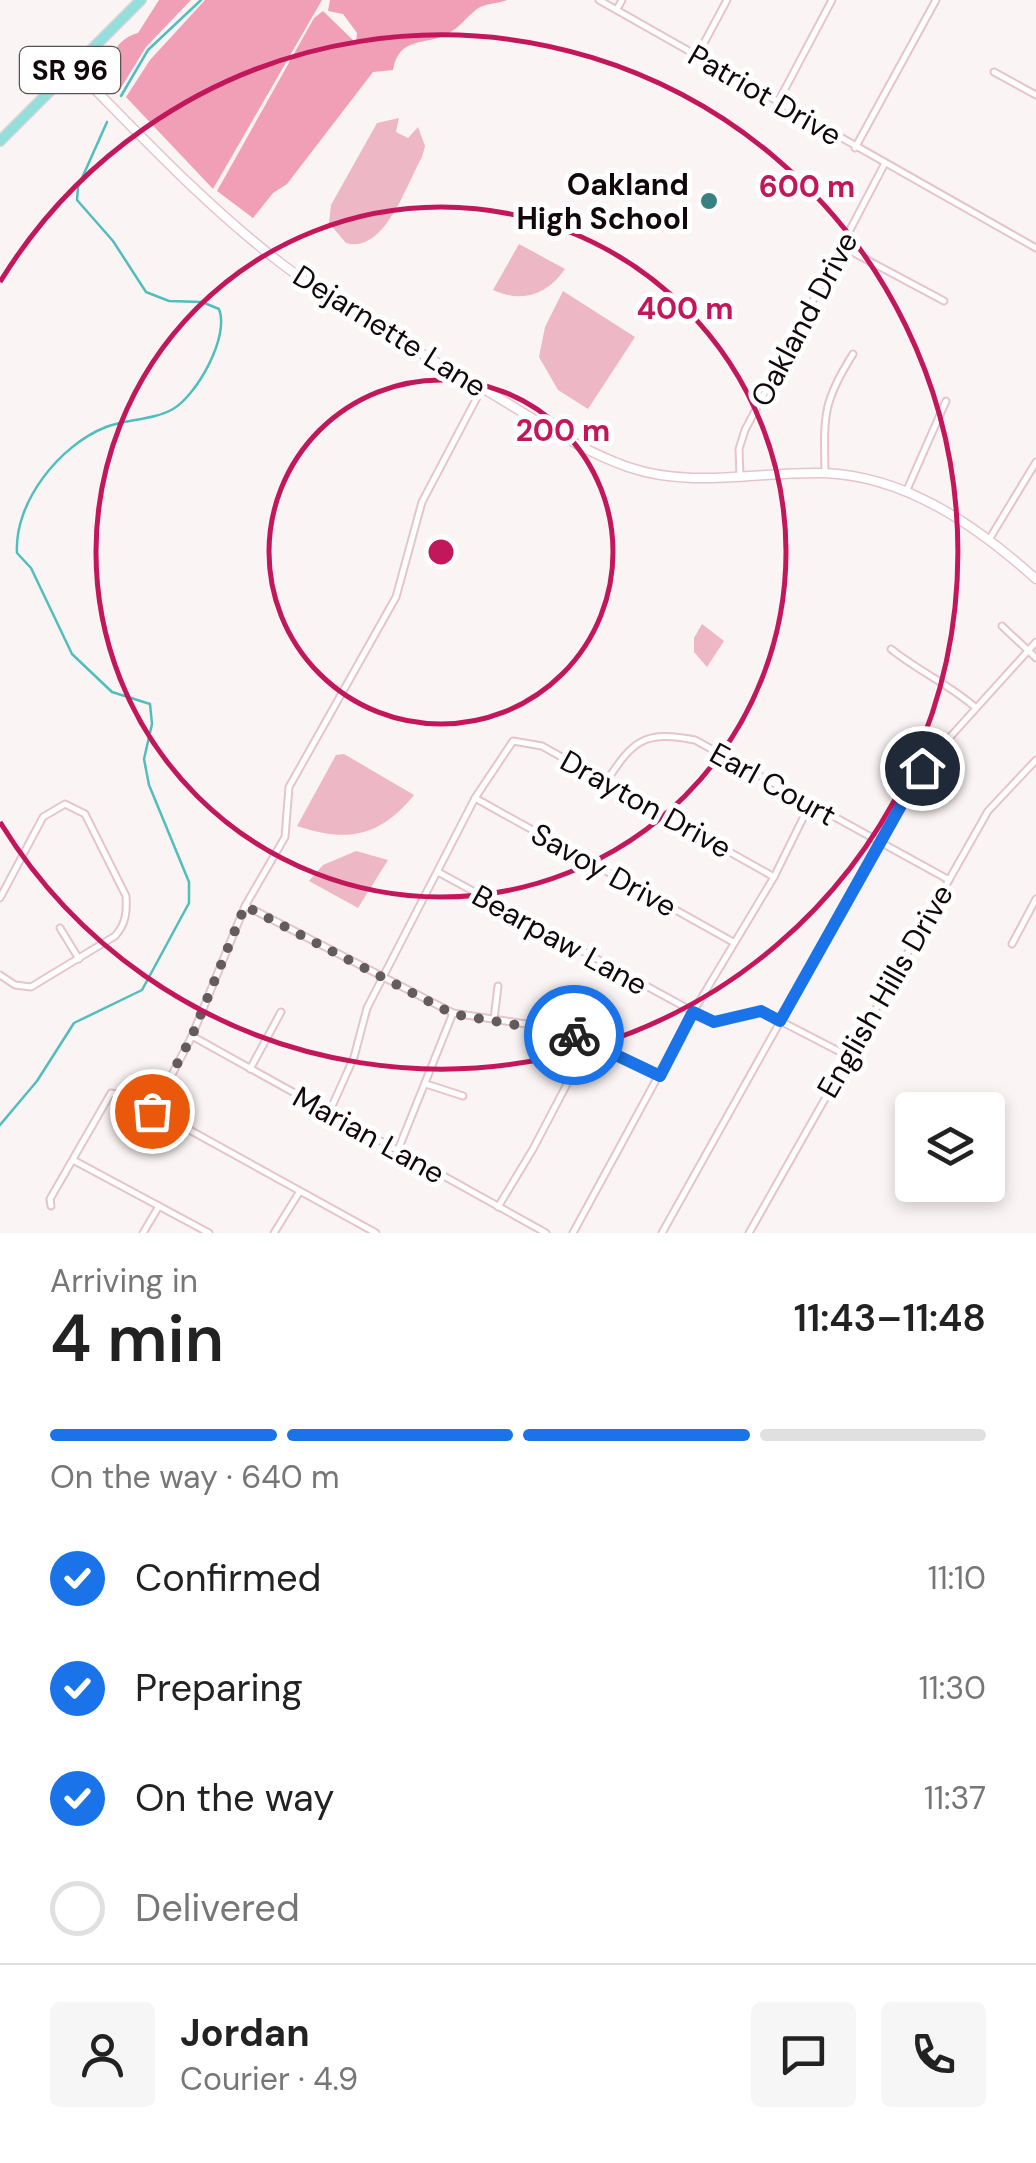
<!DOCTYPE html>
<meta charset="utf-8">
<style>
:root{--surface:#fff;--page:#f6f6f6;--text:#222;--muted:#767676;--line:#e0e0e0;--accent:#1a73e8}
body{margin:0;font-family:"DM Sans",sans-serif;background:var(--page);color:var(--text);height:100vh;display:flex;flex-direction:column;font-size:38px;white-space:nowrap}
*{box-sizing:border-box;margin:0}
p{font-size:32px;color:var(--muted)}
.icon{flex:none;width:55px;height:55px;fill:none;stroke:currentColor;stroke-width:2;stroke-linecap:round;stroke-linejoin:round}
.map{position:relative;height:1233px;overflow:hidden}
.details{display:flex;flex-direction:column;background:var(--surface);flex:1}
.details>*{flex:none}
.controls{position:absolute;left:895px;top:1092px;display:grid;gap:20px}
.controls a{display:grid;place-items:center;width:110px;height:110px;border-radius:10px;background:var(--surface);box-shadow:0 5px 15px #0003;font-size:50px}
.pin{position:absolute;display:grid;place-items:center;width:85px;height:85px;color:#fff;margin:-42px;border:5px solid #fff;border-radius:50%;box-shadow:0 2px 10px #0007}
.courier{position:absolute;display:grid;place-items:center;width:100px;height:100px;margin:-50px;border:8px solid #1a73e8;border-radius:50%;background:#fff;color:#222;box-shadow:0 2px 12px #0007}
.head em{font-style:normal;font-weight:600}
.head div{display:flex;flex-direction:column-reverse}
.head{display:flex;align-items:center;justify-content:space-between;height:170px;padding:0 50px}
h1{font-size:65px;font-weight:600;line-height:75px}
.bar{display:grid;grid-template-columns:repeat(4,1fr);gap:15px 10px;align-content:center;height:120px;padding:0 50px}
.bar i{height:12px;border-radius:8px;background:var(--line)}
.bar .on{background:var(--accent)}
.bar p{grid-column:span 4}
.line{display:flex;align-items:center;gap:25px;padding:0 50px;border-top:2px solid var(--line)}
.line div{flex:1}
.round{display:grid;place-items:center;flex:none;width:105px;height:105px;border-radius:10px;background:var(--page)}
ol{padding:0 50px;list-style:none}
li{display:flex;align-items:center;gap:30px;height:110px}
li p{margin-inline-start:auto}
li .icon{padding:10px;border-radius:50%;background:var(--accent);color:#fff;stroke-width:4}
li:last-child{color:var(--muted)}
li i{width:55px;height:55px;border:5px solid var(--line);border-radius:50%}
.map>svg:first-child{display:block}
.green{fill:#eeb7c5}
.forest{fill:#f19fb6}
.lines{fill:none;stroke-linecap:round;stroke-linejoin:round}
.stream{stroke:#50bfbc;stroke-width:2.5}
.street-casing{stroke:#e5c4cc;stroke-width:9}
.secondary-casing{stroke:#e5c4cc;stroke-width:11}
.primary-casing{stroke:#d4d3d3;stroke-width:12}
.street{stroke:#fff;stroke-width:5}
.secondary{stroke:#fff;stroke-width:8}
.primary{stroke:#94dfdd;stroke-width:9}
.done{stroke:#645b5d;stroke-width:10;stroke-dasharray:0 18}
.route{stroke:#1a73e8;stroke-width:12}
.ring{fill:none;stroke:#c2185b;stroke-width:5}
.poi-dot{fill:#38817f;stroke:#fff;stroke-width:4}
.labels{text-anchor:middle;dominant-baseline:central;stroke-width:10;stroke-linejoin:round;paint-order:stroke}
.shield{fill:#fff;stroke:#595254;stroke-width:2.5}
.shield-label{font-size:28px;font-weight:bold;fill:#12080b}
.street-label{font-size:30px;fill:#12080b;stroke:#fff}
.poi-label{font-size:30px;font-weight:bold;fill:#12080b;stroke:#fff;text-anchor:end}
.centre{fill:#c2185b;stroke:#fff;stroke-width:5}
.ring-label{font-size:30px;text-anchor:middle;font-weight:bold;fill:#c2185b;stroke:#fff;stroke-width:10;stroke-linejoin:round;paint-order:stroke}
</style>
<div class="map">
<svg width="1036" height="1233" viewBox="0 0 1036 1233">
<rect width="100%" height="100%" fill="#fbf4f5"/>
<!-- green -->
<g class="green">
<path d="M 399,118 L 396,132 L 408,138 L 418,127 L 425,146 L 422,157 C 406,185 385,254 346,243 L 329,223 L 331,205 L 377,123 Z"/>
<path d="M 519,244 L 565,269 C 547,295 522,303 493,290 Z"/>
<polygon points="563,291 635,337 588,409 558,390 539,357 545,327"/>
<polygon points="702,624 724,641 707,667 694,652 694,638"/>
<path d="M 344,754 L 414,795 C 380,837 347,843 297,826 L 336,755 Z"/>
<polygon points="356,851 388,860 358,908 309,881 323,865"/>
</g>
<!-- forest -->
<g class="forest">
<path d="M 159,0 L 191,0 L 146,47 L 119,91 C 100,72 112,39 138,33 Z"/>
<polygon points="205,0 322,0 213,189 126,97 150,60"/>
<path d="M 330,0 L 507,0 C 498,4 485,3 477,9 C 466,17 460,28 447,34 C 427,46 399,35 393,70 L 373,72 L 287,184 L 273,193 L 253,218 L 217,191 L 314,18 L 323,11 L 356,43 L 357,33 L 343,14 L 328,11 Z"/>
</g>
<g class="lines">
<!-- stream -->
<g class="stream">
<polyline points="121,96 148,50 201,0"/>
<path d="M 0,1125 L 37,1081 L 74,1023 L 142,990 L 189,903 L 189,882 L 149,785 L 144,759 L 152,724 L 150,704 L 112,692 L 72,654 L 31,568 L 17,553 C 14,502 60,445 106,427 C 127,419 154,420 173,409 C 197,395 230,336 219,309 L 202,302 L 169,301 L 146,292 L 113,241 L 77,200 L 78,187 L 107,122"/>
</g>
<!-- street casing -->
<g class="street-casing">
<g id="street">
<polyline points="599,0 1036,248"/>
<polyline points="617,9 622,0"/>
<polyline points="697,56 727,0"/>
<polyline points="994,72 1036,95"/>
<polyline points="778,102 832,0"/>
<polyline points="855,148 936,0"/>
<polyline points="843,247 944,301"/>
<path d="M 825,473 C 824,416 822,403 853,354"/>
<polyline points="740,477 739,449 745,430 884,165"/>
<polyline points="906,492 946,401"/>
<polyline points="990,538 1036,462"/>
<polyline points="1002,626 1036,658"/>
<path d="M 891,649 C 918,671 949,684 976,708"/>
<path d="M 606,782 C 633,741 643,730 695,740 L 949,880"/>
<polyline points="475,798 733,942"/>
<polyline points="438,872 714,1023 761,1011 846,1055"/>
<path d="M 0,898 L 43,817 L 65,804 L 85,814 L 126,896 C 127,912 126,924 115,936 L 31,987 L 15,985 L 0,975"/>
<polyline points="246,906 453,1013 559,1029 660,1076"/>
<polyline points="60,928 79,959"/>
<polyline points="1012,944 1036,899"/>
<polyline points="494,1019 498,986"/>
<polyline points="192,1036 546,1233"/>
<polyline points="250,1069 281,1012"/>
<polyline points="426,1084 463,1096"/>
<polyline points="153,1111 192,1036 245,906 285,837 289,787 396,597 422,502 482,388"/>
<polyline points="329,1113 354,1057 367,1008 475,798 513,741 542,746 774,877"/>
<polyline points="398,1150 453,1013"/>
<polyline points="73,1160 209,1233"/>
<polyline points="51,1206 50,1199 111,1093 128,1096 376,1233"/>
<polyline points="498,1207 533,1149 589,1042"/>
<polyline points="143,1233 159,1206"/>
<polyline points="274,1233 300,1191"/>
<polyline points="573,1233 693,1012 774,877 810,804"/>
<polyline points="662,1233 922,768 1036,642"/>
<polyline points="749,1233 988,811 1036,760"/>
</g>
</g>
<!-- secondary casing -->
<g class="secondary-casing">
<path id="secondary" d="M 73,67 C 140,135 206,206 282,264 C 344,312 414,349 482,388 C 529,415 576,449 628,467 C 691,489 759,471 824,473 C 906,476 977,526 1036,579"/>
</g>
<!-- primary casing -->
<g class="primary-casing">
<polyline id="primary" points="0,141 141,0"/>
</g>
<!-- street -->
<use href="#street" class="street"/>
<!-- secondary -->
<use href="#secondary" class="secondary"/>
<!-- primary -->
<use href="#primary" class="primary"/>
</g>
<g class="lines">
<!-- done -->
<polyline class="done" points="152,1111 192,1036 245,906 453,1014 574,1035"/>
<!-- route -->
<polyline class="route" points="574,1035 660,1076 693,1012 714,1022 761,1011 780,1021 922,768"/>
</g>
<!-- distance rings -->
<g class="ring">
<circle cx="441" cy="552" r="172"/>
<circle cx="441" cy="552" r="345"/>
<path d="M0 282A517 517 0 1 1 0 822"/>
</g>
<!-- markers -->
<circle class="poi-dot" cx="709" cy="201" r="10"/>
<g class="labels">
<!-- shield labels -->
<rect class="shield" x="20" y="47" width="100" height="46" rx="8"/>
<g class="shield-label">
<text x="70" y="70">SR 96</text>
</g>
<!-- street labels -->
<g class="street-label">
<text transform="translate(765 95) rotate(30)">Patriot Drive</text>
<text transform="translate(804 319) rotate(-62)">Oakland Drive</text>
<text transform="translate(390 331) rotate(32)">Dejarnette Lane</text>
<text transform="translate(773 784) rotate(29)">Earl Court</text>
<text transform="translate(646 804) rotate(29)">Drayton Drive</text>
<text transform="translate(604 870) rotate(29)">Savoy Drive</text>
<text transform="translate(560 940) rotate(29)">Bearpaw Lane</text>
<text transform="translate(885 991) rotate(-60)">English Hills Drive</text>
<text transform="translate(369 1135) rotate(29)">Marian Lane</text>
</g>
<!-- poi labels -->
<g class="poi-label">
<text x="689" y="184">Oakland<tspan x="689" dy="34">High School</tspan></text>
</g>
</g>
<circle cx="441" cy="552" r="15" class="centre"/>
<g class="ring-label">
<text x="807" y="197">600 m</text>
<text x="685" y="319">400 m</text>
<text x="563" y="441">200 m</text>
</g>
</svg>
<div class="controls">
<a><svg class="icon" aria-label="layers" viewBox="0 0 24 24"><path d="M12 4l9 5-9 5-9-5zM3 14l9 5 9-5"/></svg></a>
</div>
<div class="pin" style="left:152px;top:1111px;background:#ea580c"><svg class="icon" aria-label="bag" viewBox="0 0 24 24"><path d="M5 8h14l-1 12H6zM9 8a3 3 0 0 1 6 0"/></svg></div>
<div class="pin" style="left:922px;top:768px;background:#1f2937"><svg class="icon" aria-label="home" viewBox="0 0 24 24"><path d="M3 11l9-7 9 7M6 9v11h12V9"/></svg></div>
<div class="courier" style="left:574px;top:1035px"><svg class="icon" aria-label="bike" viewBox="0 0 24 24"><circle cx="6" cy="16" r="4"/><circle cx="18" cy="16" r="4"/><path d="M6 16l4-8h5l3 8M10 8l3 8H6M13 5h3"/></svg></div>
</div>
<section class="details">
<div class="head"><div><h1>4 min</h1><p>Arriving in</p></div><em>11:43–11:48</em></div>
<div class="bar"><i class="on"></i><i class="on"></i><i class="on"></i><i></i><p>On the way · 640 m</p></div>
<ol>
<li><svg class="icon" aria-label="check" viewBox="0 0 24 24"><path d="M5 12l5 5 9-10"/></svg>Confirmed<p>11:10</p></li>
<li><svg class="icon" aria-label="check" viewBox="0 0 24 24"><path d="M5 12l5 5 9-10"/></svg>Preparing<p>11:30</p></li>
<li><svg class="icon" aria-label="check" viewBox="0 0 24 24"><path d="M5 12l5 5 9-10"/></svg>On the way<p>11:37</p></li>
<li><i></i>Delivered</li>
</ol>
<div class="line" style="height:180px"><a class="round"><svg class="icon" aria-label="person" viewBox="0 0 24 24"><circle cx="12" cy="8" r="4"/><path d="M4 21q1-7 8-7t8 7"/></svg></a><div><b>Jordan</b><p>Courier · 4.9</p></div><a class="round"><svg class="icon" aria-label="chat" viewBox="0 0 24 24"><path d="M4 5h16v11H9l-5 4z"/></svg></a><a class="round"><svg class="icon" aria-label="phone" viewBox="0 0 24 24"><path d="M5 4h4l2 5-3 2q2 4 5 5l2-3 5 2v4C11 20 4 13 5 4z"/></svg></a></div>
</section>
